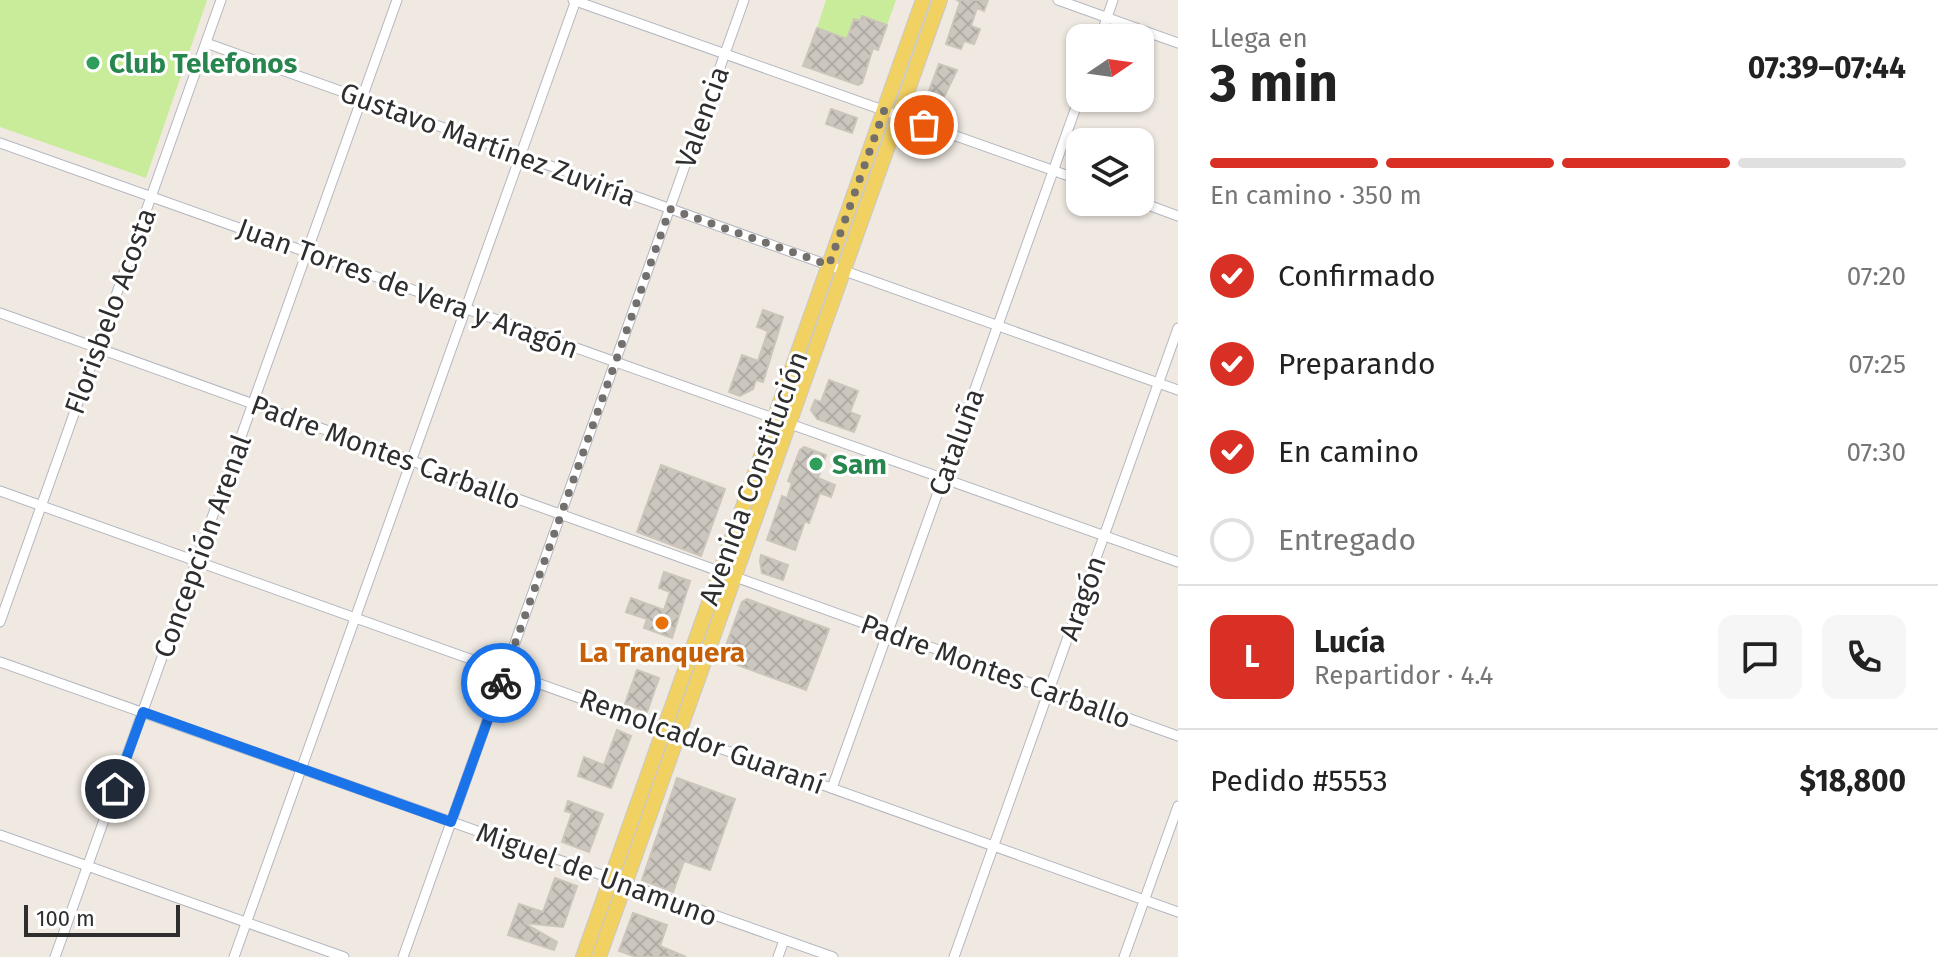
<!DOCTYPE html>
<html lang="es">
<head>
<meta charset="utf-8">
<style>
  :root { --surface:#fff; --page:#f6f6f6; --text:#222; --muted:#767676; --line:#e0e0e0; --accent:#d93025 }
  body { margin:0; font-family:"Fira Sans",sans-serif; background:var(--page); color:var(--text); height:100vh; display:flex; flex-direction:column; font-size:30px; white-space:nowrap }
  * { box-sizing:border-box; margin:0 }
  p { font-size:26px; color:var(--muted) }
  .icon { flex:none; width:44px; height:44px; fill:none; stroke:currentColor; stroke-width:2; stroke-linecap:round; stroke-linejoin:round }
  .map { position:relative; flex:1; overflow:hidden }
  .drawer { display:flex; flex-direction:column; background:var(--surface); width:760px }
  .drawer>* { flex:none }
  .needle { width:52px; rotate:77deg }
  .fabs { position:absolute; left:1066px; top:24px; display:grid; gap:16px }
  .fabs a { display:grid; place-items:center; width:88px; height:88px; border-radius:16px; background:var(--surface); box-shadow:0 2px 6px #0004; font-size:40px }
  .scale { position:absolute; left:24px; bottom:20px; width:156px; box-sizing:border-box; padding-left:8px; border:4px solid #2e2e2e; border-top:0; font-size:22px; line-height:28px; white-space:nowrap; color:#2e2e2e; -webkit-text-stroke:6px #fff; paint-order:stroke }
  .pin { position:absolute; display:grid; place-items:center; width:68px; height:68px; color:#fff; margin:-34px; border:4px solid #fff; border-radius:50%; box-shadow:0 2px 8px #0007 }
  .courier { position:absolute; display:grid; place-items:center; width:80px; height:80px; margin:-40px; border:6px solid #1a73e8; border-radius:50%; background:#fff; color:#222; box-shadow:0 2px 10px #0007 }
  .head em { font-style:normal; font-weight:700 }
  .head div { display:flex; flex-direction:column-reverse }
  .head { display:flex; align-items:center; justify-content:space-between; height:136px; padding:0 32px }
  h1 { font-size:52px; font-weight:700; line-height:60px }
  .bar { display:grid; grid-template-columns:repeat(4,1fr); gap:12px 8px; align-content:center; height:96px; padding:0 32px }
  .bar i { height:10px; border-radius:6px; background:var(--line) }
  .bar .active { background:var(--accent) }
  .bar p { grid-column:span 4 }
  .line { display:flex; align-items:center; gap:20px; padding:0 32px; border-top:2px solid var(--line) }
  .line div { flex:1 }
  .round { display:grid; place-items:center; flex:none; width:84px; height:84px; border-radius:16px; background:var(--page) }
  ol { padding:0 32px; list-style:none }
  li { display:flex; align-items:center; gap:24px; height:88px }
  li p { margin-inline-start:auto }
  li .icon { padding:8px; border-radius:50%; background:var(--accent); color:#fff; stroke-width:4 }
  li:last-child { color:var(--muted) }
  li i { width:44px; height:44px; border:4px solid var(--line); border-radius:50% }
  main { display:flex; flex:1; min-height:0 }
  .map>svg:first-child { display:block }
</style>
</head>
<body>
<main>
<div class="map">
<svg width="1178" height="957" viewBox="0 0 1178 957">
  <defs>
    <pattern id="building-cross-hatch" width="8" height="8" patternUnits="userSpaceOnUse" patternTransform="scale(2)"><rect width="8" height="8" fill="#cbc7bf"/><path d="M0 0l8 8M0 8l8-8" fill="none" stroke="#afaba4"/></pattern>
  </defs>
  <rect width="100%" height="100%" fill="#efe9e1"/>
  <!-- pitch -->
  <g fill="#c9ec9a">
    <polygon points="0,0 207,0 146,178 0,127"/>
    <polygon points="826,0 896,0 878,50 817,28"/>
  </g>
  <!-- building -->
  <g fill="url(#building-cross-hatch)" stroke="#cbc5ba" stroke-width="2">
    <polygon points="957,0 988,0 984,11 977,8 971,26 980,29 974,44 964,41 961,49 946,44 960,2"/>
    <polygon points="862,16 887,25 878,50 873,48 862,83 858,85 803,66 817,28 847,39 854,19 860,21"/>
    <polygon points="939,64 957,70 943,99 928,94"/>
    <polygon points="831,109 857,118 852,133 826,124"/>
    <polygon points="763,310 783,317 763,382 756,380 753,389 740,396 729,392 742,355 758,361 768,331 757,327"/>
    <polygon points="829,380 858,391 850,412 860,416 854,432 817,419 811,410 815,400 821,402"/>
    <polygon points="804,447 826,455 818,478 835,485 831,497 820,493 809,523 805,521 795,550 767,540 782,496 787,498 792,483 788,481 800,450"/>
    <polygon points="661,465 725,489 701,556 637,532"/>
    <polygon points="761,555 788,565 783,580 762,573 760,561"/>
    <polygon points="664,572 690,581 672,638 644,628 647,619 626,612 631,598 664,610 670,592 659,588"/>
    <polygon points="747,599 829,629 806,690 721,659 742,602"/>
    <polygon points="637,670 659,678 647,712 625,704"/>
    <polygon points="617,730 631,736 611,788 578,776 584,757 604,765"/>
    <polygon points="677,778 735,799 710,870 684,861 673,892 642,880"/>
    <polygon points="568,801 603,814 589,852 562,842 572,813 565,811"/>
    <polygon points="555,878 577,886 563,927 524,923 557,942 554,950 508,935 519,904 543,912"/>
    <polygon points="633,913 667,925 660,946 686,957 636,957 619,951"/>
  </g>
  <g fill="none" stroke-linecap="round" stroke-linejoin="round">
    <defs>
      <g id="minor">
        <polyline points="573,0 1080,180"/>
        <polyline points="1058,0 1178,43"/>
        <polyline points="1100,38 1113,0"/>
        <polyline points="206,43 1178,390"/>
        <polyline points="0,143 1178,562"/>
        <polyline points="1140,202 1178,216"/>
        <polyline points="0,313 1178,736"/>
        <polyline points="0,491 1178,912"/>
        <polyline points="0,622 221,0"/>
        <polyline points="0,662 833,957"/>
        <polyline points="832,788 1080,96"/>
        <polyline points="0,835 344,957"/>
        <polyline points="55,957 397,0"/>
        <polyline points="234,957 576,0"/>
        <polyline points="403,957 744,0"/>
        <polyline points="778,957 784,940"/>
        <polyline points="954,957 1178,328"/>
        <polyline points="1124,957 1178,806"/>
      </g>
      <g id="primary">
        <polyline points="583,957 923,0"/>
        <polyline points="599,957 940,0"/>
      </g>
    </defs>
    <!-- minor casing -->
    <use href="#minor" stroke="#b4b7c1" stroke-width="11"/>
    <!-- primary casing -->
    <use href="#primary" stroke="#c9c9c9" stroke-width="16"/>
    <!-- minor -->
    <use href="#minor" stroke="#fff" stroke-width="9"/>
    <!-- primary -->
    <use href="#primary" stroke="#f2d163" stroke-width="14"/>
  </g>
  <g fill="none" stroke-linecap="round" stroke-linejoin="round">
    <!-- done -->
    <polyline stroke="#726f6d" stroke-width="8" stroke-dasharray="0 14.4" points="501,683 670,209 829,265 884,111 924,125"/>
    <!-- route -->
    <polyline stroke="#1a73e8" stroke-width="10" points="115,789 143,712 451,822 501,683"/>
  </g>
  <!-- markers -->
  <g fill="#2e9e5b" stroke="#fff" stroke-width="3">
    <circle cx="93" cy="63" r="8"/>
    <circle cx="816" cy="464" r="8"/>
  </g>
  <circle fill="#e8710a" stroke="#fff" stroke-width="3" cx="662" cy="623" r="8"/>
  <g text-anchor="middle" stroke-width="6" stroke-linejoin="round" paint-order="stroke">
    <!-- leisure labels -->
    <g font-size="28" font-weight="bold" fill="#27864d" stroke="#fff" text-anchor="start">
      <text x="109" y="73">Club Telefonos</text>
      <text x="832" y="474">Sam</text>
    </g>
    <!-- street labels -->
    <g font-size="28" fill="#2e2e2e" stroke="#fff">
      <text transform="translate(702 117) rotate(-70)" y="10">Valencia</text>
      <text transform="translate(488 144) rotate(20)" y="10">Gustavo Martínez Zuviría</text>
      <text transform="translate(408 288) rotate(20)" y="10">Juan Torres de Vera y Aragón</text>
      <text transform="translate(110 311) rotate(-70)" y="10">Florisbelo Acosta</text>
      <text transform="translate(956 442) rotate(-70)" y="10">Cataluña</text>
      <text transform="translate(386 452) rotate(20)" y="10">Padre Montes Carballo</text>
      <text transform="translate(753 478) rotate(-70)" y="10">Avenida Constitución</text>
      <text transform="translate(202 546) rotate(-70)" y="10">Concepción Arenal</text>
      <text transform="translate(1082 598) rotate(-70)" y="10">Aragón</text>
      <text transform="translate(996 671) rotate(20)" y="10">Padre Montes Carballo</text>
      <text transform="translate(702 741) rotate(20)" y="10">Remolcador Guaraní</text>
      <text transform="translate(597 874) rotate(20)" y="10">Miguel de Unamuno</text>
    </g>
    <!-- food labels -->
    <g font-size="28" font-weight="bold" fill="#c56008" stroke="#fff">
      <text x="662" y="662">La Tranquera</text>
    </g>
  </g>
</svg>
<div class="fabs">
<a><svg class="needle" viewBox="-14 -14 28 28"><path d="M0-13l5 13h-10z" fill="#e53935"/><path d="M0 13l5-13h-10z" fill="#767676"/></svg></a>
<a><svg class="icon" aria-label="layers" viewBox="0 0 24 24"><path d="M12 4l9 5-9 5-9-5zM3 14l9 5 9-5"/></svg></a>
</div>
<div class="scale">100 m</div>
<div class="pin" style="left:924px;top:125px;background:#ea580c"><svg class="icon" aria-label="bag" viewBox="0 0 24 24"><path d="M5 8h14l-1 12H6zM9 8a3 3 0 0 1 6 0"/></svg></div>
<div class="pin" style="left:115px;top:789px;background:#1f2937"><svg class="icon" aria-label="home" viewBox="0 0 24 24"><path d="M3 11l9-7 9 7M6 9v11h12V9"/></svg></div>
<div class="courier" style="left:501px;top:683px"><svg class="icon" aria-label="bike" viewBox="0 0 24 24"><circle cx="6" cy="16" r="4"/><circle cx="18" cy="16" r="4"/><path d="M6 16l4-8h5l3 8M10 8l3 8H6M13 5h3"/></svg></div>
</div>
<section class="drawer">
<div class="head"><div><h1>3 min</h1><p>Llega en</p></div><em>07:39–07:44</em></div>
<div class="bar"><i class="active"></i><i class="active"></i><i class="active"></i><i></i><p>En camino · 350 m</p></div>
<ol>
<li><svg class="icon" aria-label="check" viewBox="0 0 24 24"><path d="M5 12l5 5 9-10"/></svg>Confirmado<p>07:20</p></li>
<li><svg class="icon" aria-label="check" viewBox="0 0 24 24"><path d="M5 12l5 5 9-10"/></svg>Preparando<p>07:25</p></li>
<li><svg class="icon" aria-label="check" viewBox="0 0 24 24"><path d="M5 12l5 5 9-10"/></svg>En camino<p>07:30</p></li>
<li><i></i>Entregado</li>
</ol>
<div class="line" style="height:144px"><b class="round" style="background:var(--accent);color:#fff">L</b><div><b>Lucía</b><p>Repartidor · 4.4</p></div><a class="round"><svg class="icon" aria-label="chat" viewBox="0 0 24 24"><path d="M4 5h16v11H9l-5 4z"/></svg></a><a class="round"><svg class="icon" aria-label="phone" viewBox="0 0 24 24"><path d="M5 4h4l2 5-3 2q2 4 5 5l2-3 5 2v4C11 20 4 13 5 4z"/></svg></a></div>
<div class="line" style="height:104px"><div>Pedido #5553</div><b>$18,800</b></div>
</section>
</main>
</body>
</html>
